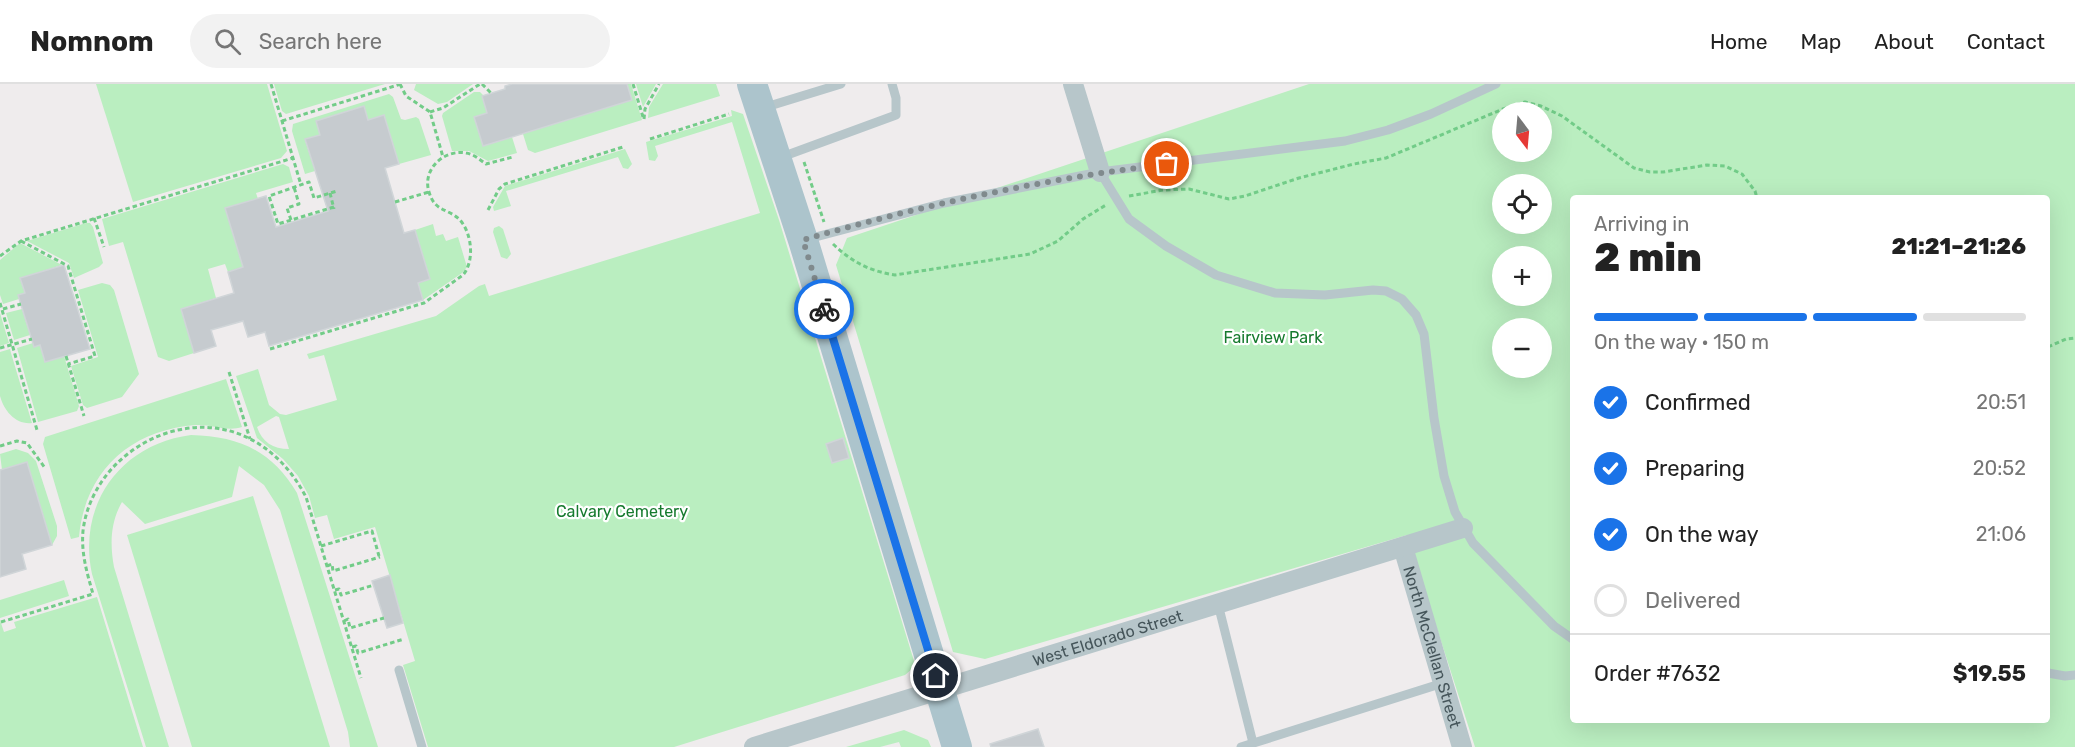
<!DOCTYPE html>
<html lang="en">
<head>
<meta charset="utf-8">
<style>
  :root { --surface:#fff; --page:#f2f2f2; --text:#222; --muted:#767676; --line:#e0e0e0; --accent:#1a73e8 }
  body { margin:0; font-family:Rubik,sans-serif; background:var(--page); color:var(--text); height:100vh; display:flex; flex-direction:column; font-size:22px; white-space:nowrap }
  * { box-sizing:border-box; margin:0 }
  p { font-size:20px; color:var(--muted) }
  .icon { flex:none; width:33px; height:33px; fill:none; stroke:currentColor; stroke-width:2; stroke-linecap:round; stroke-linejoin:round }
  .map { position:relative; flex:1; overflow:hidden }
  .sheet { position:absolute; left:1570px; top:111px; width:480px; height:528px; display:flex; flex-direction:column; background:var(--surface); border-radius:6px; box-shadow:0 6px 24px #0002 }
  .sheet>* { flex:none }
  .needle { width:39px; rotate:164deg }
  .buttons { position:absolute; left:1492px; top:18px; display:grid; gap:12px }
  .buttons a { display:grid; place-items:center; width:60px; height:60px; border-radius:50%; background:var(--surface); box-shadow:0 6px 24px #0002; font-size:30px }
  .pin { position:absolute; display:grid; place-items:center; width:51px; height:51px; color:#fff; margin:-26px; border:3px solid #fff; border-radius:50%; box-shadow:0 2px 6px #0007 }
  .courier { position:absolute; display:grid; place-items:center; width:60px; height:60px; margin:-30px; border:4px solid #1a73e8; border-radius:50%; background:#fff; color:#222; box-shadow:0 2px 8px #0007 }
  .summary em { font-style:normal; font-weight:800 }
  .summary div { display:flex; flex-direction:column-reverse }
  .summary { display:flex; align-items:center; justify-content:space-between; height:102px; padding:0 24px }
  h1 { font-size:39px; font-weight:800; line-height:45px }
  .bar { display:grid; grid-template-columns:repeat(4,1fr); gap:9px 6px; align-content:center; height:72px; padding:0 24px }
  .bar i { height:8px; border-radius:4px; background:var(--line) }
  .bar .active { background:var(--accent) }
  .bar p { grid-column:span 4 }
  .line { display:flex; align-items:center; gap:15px; padding:0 24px; border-top:2px solid var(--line) }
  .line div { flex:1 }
  ol { padding:0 24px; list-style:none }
  li { display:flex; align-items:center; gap:18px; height:66px }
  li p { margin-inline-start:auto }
  li .icon { padding:6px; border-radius:50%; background:var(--accent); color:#fff; stroke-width:4 }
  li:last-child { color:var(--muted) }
  li i { width:33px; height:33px; border:3px solid var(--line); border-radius:50% }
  header { display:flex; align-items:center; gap:36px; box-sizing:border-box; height:84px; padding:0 30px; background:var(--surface); border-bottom:2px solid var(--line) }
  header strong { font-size:28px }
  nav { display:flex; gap:33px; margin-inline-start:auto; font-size:21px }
  .search { width:420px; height:54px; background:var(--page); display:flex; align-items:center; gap:15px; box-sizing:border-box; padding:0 21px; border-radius:33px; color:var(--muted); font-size:22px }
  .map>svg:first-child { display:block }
</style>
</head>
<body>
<header>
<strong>Nomnom</strong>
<div class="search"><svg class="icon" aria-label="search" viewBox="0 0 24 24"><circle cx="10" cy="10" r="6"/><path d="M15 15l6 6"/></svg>Search here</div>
<nav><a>Home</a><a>Map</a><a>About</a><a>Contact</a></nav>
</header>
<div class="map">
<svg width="2075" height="663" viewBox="0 0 2075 663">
  <rect width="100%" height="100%" fill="#efeced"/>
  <!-- green -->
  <g fill="#baeec0" fill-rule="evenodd">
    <polygon points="96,0 267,0 287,67 281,74 133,118"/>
    <polygon points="274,0 385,0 286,30 282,27"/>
    <polygon points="416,0 473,0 447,18 438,20 414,6"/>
    <polygon points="627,0 631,0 642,36 535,69 528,66 523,50"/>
    <polygon points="636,0 656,0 643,23"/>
    <polygon points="663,0 716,0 720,12 648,34 649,23"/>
    <path d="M1309,0H2075V663H1475L1407,451L985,575L953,568L836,181L847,154ZM1503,28H1542V68H1503ZM1503,100H1542V140H1503ZM1574,114H2048V636H1574ZM1503,172H1542V212H1503ZM1503,244H1542V284H1503Z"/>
    <polygon points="474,8 480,8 484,12 482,13 487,29 474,33 483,62 512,53 517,69 488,77 469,67 452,67 442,32 443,29"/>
    <polygon points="389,10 393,13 401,35 405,36 416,33 419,35 431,71 399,80 384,31 368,36 363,22 316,37 320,51 305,56 315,87 305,90 292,47 293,40"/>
    <path d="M731,26L743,30L779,136L914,577L912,585L905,591L674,663H428L403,581L415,577L375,443L334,455L327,431L315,434L309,412L298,392L283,375L257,354L236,292L258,285L269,321L280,330L286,331L337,316L324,271L309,275L307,270L436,232L479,202L485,200L489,212L760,129L732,38L655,62L658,72L655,77L649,76L646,58L732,32ZM276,332L279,333L289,365C273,365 262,358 257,343Z"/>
    <polygon points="625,65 632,80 628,85 623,84 618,73 506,107 511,122 494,127 493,123 505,102"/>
    <polygon points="283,80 289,83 293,98 256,109 258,115 225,124 243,183 228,188 225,180 208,185 216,214 181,225 194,269 169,277 158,273 123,158 109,162 102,135"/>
    <polygon points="86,139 90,139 93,143 103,179 99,183 74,194 69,179 27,157"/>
    <polygon points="433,140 436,152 443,150 446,157 458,153 467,183 462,189 423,216 418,199 430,195 415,146"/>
    <polygon points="499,142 503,145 511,170 507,175 501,173 493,148 494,144"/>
    <polygon points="20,159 62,181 21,194 25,209 19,215 3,220 0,211 0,176"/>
    <polygon points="102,199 110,201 114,206 139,290 122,313 87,324 83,321 71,282 98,273 78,206"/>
    <polygon points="22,225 30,251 14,256 6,229"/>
    <polygon points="0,229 9,259 0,262"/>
    <polygon points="33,259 34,263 40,261 45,278 64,272 79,322 77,327 38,338 17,264"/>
    <path d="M10,265L11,269L32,339C16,341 4,327 0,312V268Z"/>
    <path d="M226,295L242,343C227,348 211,340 196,341C130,346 85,387 79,453L71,455L43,360L45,353Z"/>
    <path d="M191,351C239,352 272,367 297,409L378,663H350L348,648L280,426L264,401L239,382L232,413L145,440L122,418C110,439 110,461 114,483L169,663H146L92,490C77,420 121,360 191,351Z"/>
    <polygon points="16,365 28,369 36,377 57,442 57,452 52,461 27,379 2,386 0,370"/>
    <polygon points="253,412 330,663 192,663 127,451"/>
    <polygon points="64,496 69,512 0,534 0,516"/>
    <polygon points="97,513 143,663 0,663 0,536 4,548 16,544 14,538"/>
    <polygon points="904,646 928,656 931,663 901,663 899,658 880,663 846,663"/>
  </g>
  <!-- building -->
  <g fill="#c6cbcf" stroke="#d0d5d8" stroke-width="1.5">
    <polygon points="512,0 627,0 632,16 483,62 474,33 487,29 482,12 505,5 505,2"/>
    <polygon points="364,22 368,36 384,31 399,80 385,84 404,149 415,146 430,195 418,199 423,216 269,262 265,248 248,253 243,237 211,246 216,262 194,269 181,225 234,209 228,188 243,183 225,124 266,112 276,143 328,127 305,55 320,51 316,37"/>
    <polygon points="64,181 90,265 45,278 40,261 34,263 18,211 25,209 20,194"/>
    <polygon points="843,354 849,374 832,379 826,360"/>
    <polygon points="27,378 52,461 22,470 26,485 0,493 0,386"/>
    <polygon points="390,491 403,539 387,544 372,497"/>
    <polygon points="1038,645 1044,663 991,663 990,660"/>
  </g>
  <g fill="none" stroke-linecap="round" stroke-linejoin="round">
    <!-- path -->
    <g stroke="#72cc88" stroke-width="3" stroke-dasharray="4.5 3" stroke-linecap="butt">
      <polyline points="271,0 301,101"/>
      <polyline points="400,0 406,12 430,28 443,73"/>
      <polyline points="482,0 491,9"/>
      <polyline points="633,0 643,33"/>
      <polyline points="430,28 443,24 480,0"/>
      <polyline points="644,35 645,25 659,0"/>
      <polyline points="282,37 401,0"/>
      <polyline points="650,55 729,30"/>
      <polyline points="804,78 824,138"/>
      <polyline points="330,109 334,125"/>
      <polyline points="1129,112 1163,106 1189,105 1229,115 1245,112 1299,94 1354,80 1386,74 1503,25 1525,18 1541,22 1562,32 1634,84 1650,88 1663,88 1707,81 1725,82 1742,90 1755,107 1757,114"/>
      <polyline points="395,118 429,108"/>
      <polyline points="334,123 278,140 269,112 309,98 314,114 337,107"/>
      <polyline points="488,126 499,105 505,100 623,63"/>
      <polyline points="94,134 104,163"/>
      <polyline points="291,136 287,124 299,120 294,103"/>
      <polyline points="21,157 68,182 95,272 68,280"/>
      <path d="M833,160C852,178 869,187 895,191L1030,170L1058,157L1083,135L1106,121"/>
      <polyline points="0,172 21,157 293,74"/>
      <polyline points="0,219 37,346"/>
      <polyline points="3,225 21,220"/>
      <polyline points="2048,263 2066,255 2075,254"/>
      <polyline points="0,264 32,255"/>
      <path d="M270,265L424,219L463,191C475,177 472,148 459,135C447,124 435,128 429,108C422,86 443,65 466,69C474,70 480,76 486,80L513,73"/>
      <polyline points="66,272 84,332"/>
      <polyline points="229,288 250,355"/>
      <polyline points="0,362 17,357 27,359 45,384"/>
      <polyline points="321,462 372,447 379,472"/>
      <polyline points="327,482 332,480 333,487 380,473"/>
      <polyline points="335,506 339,505 341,511 374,501"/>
      <polyline points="344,537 348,535 350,544 384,534"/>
      <path d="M1,538L93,510C87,489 81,469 83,447C92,370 184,317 254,357C277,370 294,390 306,413L361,594"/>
      <polyline points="352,563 356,562 358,569 404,555"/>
    </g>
    <!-- service -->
    <g stroke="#b7c6ca" stroke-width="9">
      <polyline points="763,24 841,0"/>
      <polyline points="779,74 896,31 896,14 892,0"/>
      <polyline points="1100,88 1129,135 1166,162 1216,191 1275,209 1325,211 1373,206 1386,207 1402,215 1416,231 1424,250 1434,334 1444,392 1455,428 1473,459 1554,542 1574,556"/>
      <polyline points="808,155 944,119 1100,88 1345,57 1388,46 1431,30 1496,0"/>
      <polyline points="1218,520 1253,659"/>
      <polyline points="399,586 422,663"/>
      <polyline points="2048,589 2065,592 2075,591"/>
      <polyline points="1241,663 1443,599"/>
    </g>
    <!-- minor -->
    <g stroke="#b7c6ca" stroke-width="20">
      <polyline points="1073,0 1100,88"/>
      <path id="s1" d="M1403,463L1462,663"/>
      <path id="s2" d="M754,663L1463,444"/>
    </g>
    <!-- primary -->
    <polyline stroke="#acc4cc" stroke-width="30" points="752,0 803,156 957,663"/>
  </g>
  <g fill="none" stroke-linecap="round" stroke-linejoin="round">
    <!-- done -->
    <path stroke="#808a8d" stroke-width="6" stroke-dasharray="0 10.8" d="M824,225L803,156C922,121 1044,95 1167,80"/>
    <!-- route -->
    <polyline stroke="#1a73e8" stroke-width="8" points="824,225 936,592"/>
  </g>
  <g text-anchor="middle" stroke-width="4.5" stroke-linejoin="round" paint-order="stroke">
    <!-- park labels -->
    <g font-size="16" fill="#167a2e" stroke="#fff">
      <text x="1273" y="259">Fairview Park</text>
      <text x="622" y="433">Calvary Cemetery</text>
    </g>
    <!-- street labels -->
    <g font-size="16" fill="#45555a" stroke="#fff">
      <text dy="6" stroke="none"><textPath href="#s2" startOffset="370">West Eldorado Street</textPath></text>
      <text dy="6" stroke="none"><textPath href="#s1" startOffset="104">North McClellan Street</textPath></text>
    </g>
  </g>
</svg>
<div class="buttons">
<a><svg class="needle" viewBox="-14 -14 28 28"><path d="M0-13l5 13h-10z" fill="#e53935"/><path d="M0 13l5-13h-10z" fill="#767676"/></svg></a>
<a><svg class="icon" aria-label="locate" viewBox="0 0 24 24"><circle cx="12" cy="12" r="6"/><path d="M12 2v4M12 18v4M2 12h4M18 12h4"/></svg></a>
<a>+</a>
<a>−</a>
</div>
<div class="pin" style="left:1167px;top:80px;background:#ea580c"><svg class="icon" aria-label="bag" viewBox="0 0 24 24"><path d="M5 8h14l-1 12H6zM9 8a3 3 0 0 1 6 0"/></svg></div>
<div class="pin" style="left:936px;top:592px;background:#1f2937"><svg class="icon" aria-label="home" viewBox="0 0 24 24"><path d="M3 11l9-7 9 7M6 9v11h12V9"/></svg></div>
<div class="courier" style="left:824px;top:225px"><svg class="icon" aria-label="bike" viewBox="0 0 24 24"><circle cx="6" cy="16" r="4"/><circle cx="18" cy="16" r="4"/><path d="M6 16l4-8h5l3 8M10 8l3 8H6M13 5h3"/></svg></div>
<section class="sheet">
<div class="summary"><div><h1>2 min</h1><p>Arriving in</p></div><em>21:21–21:26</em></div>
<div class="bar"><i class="active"></i><i class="active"></i><i class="active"></i><i></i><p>On the way · 150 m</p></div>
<ol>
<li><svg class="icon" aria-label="check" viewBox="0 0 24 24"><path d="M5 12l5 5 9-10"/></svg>Confirmed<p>20:51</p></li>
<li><svg class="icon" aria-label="check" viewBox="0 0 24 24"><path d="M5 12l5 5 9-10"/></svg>Preparing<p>20:52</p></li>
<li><svg class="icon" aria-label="check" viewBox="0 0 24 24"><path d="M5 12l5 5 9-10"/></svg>On the way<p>21:06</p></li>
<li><i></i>Delivered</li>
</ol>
<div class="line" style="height:78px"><div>Order #7632</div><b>$19.55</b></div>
</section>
</div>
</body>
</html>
